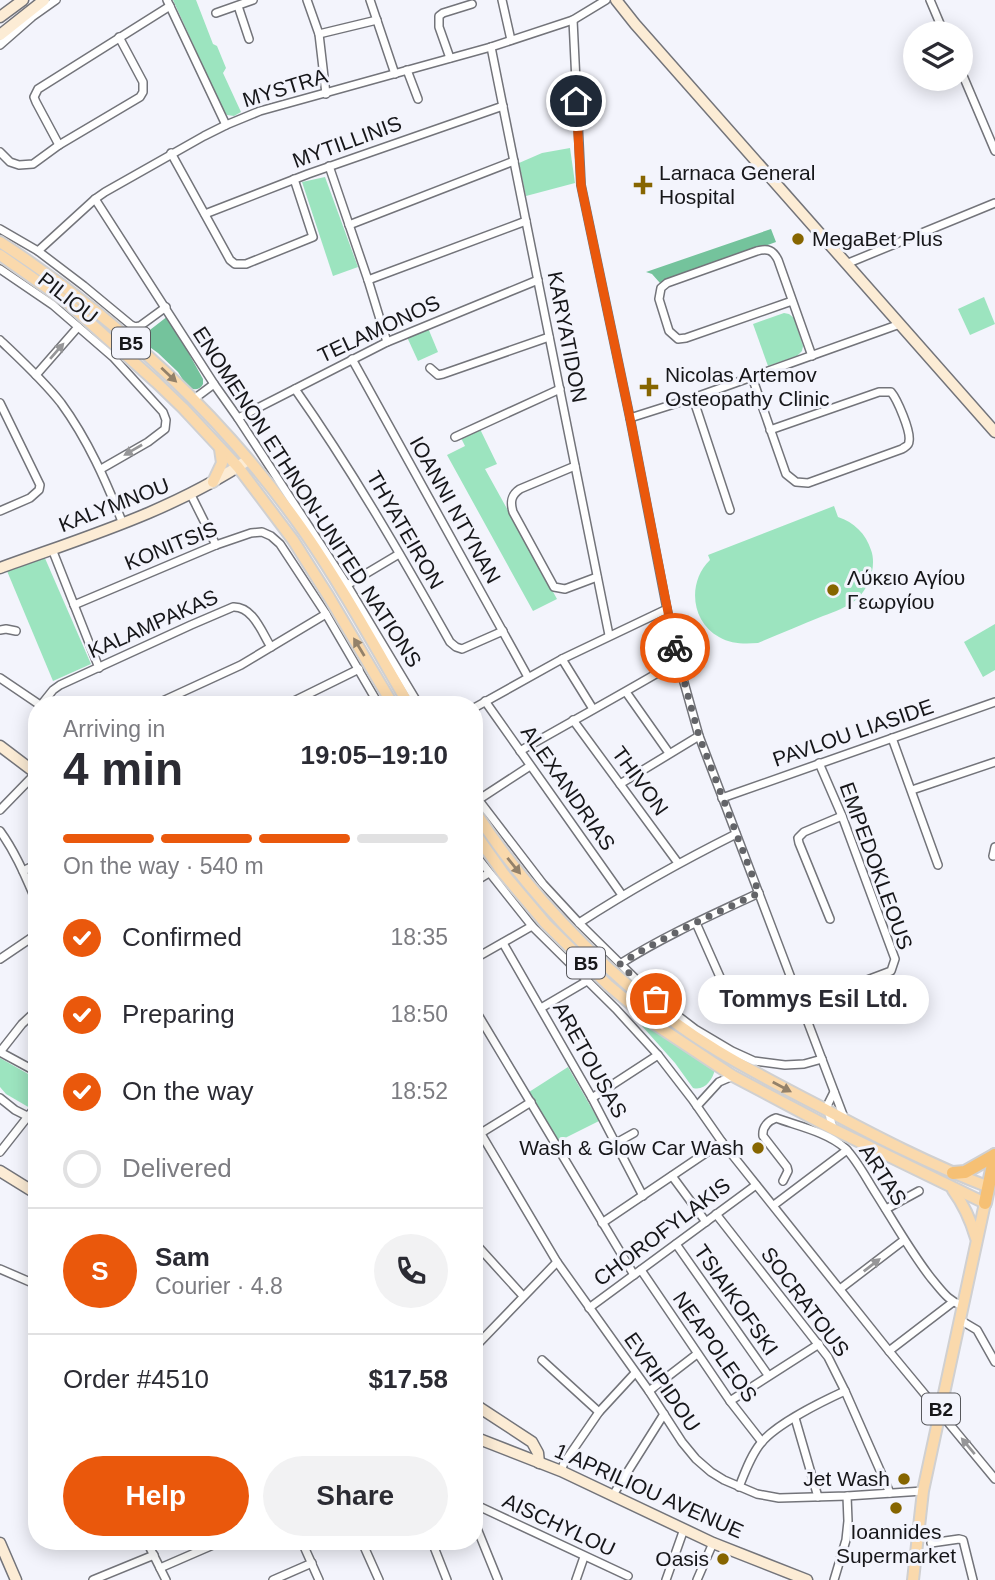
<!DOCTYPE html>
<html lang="en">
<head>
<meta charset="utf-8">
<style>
  :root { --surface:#fff; --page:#f2f2f3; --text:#2b2b33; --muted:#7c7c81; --line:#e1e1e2; --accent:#ea580c }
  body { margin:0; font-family:Helvetica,sans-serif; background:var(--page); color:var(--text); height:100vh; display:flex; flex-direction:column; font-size:26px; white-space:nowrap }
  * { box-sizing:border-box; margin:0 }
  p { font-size:23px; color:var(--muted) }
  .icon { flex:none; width:38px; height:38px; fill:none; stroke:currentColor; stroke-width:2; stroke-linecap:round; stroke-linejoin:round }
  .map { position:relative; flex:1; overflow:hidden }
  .sheet { position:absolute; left:28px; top:696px; width:455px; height:854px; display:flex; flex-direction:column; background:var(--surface); border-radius:28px; box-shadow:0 4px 18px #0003 }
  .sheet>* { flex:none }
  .controls { position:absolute; left:903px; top:21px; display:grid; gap:14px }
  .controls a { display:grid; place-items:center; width:70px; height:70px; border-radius:50%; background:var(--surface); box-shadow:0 4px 18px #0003; font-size:35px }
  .pin { position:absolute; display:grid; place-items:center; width:60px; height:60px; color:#fff; margin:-30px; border:4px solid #fff; border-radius:50%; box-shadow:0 2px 7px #0007 }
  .courier { position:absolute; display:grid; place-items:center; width:70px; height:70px; margin:-35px; border:5px solid #ea580c; border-radius:50%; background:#fff; color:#222; box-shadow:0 2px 9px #0007 }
  .bubble { position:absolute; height:49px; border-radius:24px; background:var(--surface); box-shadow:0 4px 18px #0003; font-size:23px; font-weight:700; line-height:49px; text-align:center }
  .headline em { font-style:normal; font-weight:700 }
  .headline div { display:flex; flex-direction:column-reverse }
  .headline { display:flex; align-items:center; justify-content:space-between; height:119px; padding:0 35px }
  h1 { font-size:46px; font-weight:700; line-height:52px }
  .bar { display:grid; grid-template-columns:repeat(4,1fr); gap:10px 7px; align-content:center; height:84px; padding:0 35px }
  .bar i { height:9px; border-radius:5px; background:var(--line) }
  .bar .on { background:var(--accent) }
  .bar p { grid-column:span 4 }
  .line { display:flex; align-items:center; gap:18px; padding:0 35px; border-top:2px solid var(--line) }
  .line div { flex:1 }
  .round { display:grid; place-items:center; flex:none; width:74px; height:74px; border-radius:37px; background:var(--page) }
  ol { padding:0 35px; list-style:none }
  li { display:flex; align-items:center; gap:21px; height:77px }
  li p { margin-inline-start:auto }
  li .icon { padding:7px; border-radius:50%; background:var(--accent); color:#fff; stroke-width:4 }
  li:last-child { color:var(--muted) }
  li i { width:38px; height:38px; border:4px solid var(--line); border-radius:50% }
  .button { display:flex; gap:14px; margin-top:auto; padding:14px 35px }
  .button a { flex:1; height:80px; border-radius:42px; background:var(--accent); color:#fff; font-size:28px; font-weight:700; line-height:80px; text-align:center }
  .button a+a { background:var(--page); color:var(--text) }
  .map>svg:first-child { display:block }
</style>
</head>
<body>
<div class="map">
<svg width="995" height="1580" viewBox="0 0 995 1580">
  <rect width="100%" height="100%" fill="#f3f4fc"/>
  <!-- green -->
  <g fill="#9ce4bf">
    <polygon points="173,0 196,0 213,44 217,46 226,68 223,73 241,112 234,116 227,115 223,110"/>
    <polygon points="570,148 575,183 526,196 519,163 542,153"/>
    <polygon points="325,177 358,267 333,276 302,182"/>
    <polygon points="984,297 995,324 970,335 958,309"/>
    <polygon points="784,313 789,314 794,318 803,346 802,351 797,356 768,366 753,324"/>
    <polygon points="428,328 438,352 418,361 407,337"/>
    <polygon points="480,429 497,464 485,469 557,599 533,611 447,455 465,446 461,438"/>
    <path d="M834,506L838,517C854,522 866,534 871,550C877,566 869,588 857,599C848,607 834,612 823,616C801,625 779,634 758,643C744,644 731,644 719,637C691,622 687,582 710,560L708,555Z"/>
    <polygon points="44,556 91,664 53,681 7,571"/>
    <polygon points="995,624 995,670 983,677 964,642"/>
    <path d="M648,1020L715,1070C712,1080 705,1091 693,1088L675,1063L642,1026Z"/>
    <polygon points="0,1058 37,1079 37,1100 30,1108 6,1094 0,1087"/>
    <polygon points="568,1067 599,1121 559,1141 529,1092"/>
  </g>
  <!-- forest -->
  <g fill="#74c39c">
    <polygon points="771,229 776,242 660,283 652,274 646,272"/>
    <path d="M168,316L203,379V384C200,390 195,390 188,388L178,372L158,353L133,335L146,333Z"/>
  </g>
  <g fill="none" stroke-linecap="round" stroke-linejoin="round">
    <defs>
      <g id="street">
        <polyline points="167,0 226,125"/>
        <polyline points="307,0 319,34 326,94"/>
        <polyline points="370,0 395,74"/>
        <polyline points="502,0 511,40"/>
        <polyline points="930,0 944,33"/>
        <polyline points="238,6 249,39"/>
        <polyline points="216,13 253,0"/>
        <polyline points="573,20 581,185 630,418 667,609 678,661 699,736 845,1120"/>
        <polyline points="319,34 377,20"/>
        <polyline points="0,45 32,17 56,0"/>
        <polyline points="491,47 609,635"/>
        <polyline points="450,58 439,27 439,16 443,13 472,4"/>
        <polyline points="407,70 418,99"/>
        <polyline points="961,71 995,151"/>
        <polyline points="59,145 36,102 34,97 38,89 170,6"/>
        <polyline points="0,152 10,162 19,165 33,164 59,145 140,97 143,92 143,82 119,37"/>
        <polyline points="171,153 230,260 235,264 246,264 313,237 294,179"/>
        <polyline points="329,166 368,280 387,342"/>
        <polyline points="95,199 214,384 238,418 347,585 419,705"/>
        <polyline points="205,214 308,174 503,106"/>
        <polyline points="349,225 514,161"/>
        <polyline points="0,229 38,251 84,286 131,325 135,327 140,326 166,307"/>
        <polyline points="38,251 95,199 105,192 204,136 226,125 260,111 491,47 573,20 606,0"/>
        <polyline points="846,264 995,203"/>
        <polyline points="0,269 53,305 113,357 163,412 166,420 165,429 148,442 101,469"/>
        <polyline points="368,280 526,221"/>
        <path d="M792,301L686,338L678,339L669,331L659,299L661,288L667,283L757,251C768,248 773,250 778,260L812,356"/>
        <path d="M0,340C21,360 43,380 61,403C88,440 106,481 123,524"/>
        <polyline points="352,359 528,677"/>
        <polyline points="430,368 438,375 443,374 549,337"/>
        <polyline points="36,375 78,327"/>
        <path d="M752,377L786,474L796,482L808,483L902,449C906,446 909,446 909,441C911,431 897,399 891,392H879L770,430"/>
        <path d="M295,389C352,470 401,555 450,642L456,647L462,649L503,631"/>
        <polyline points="693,398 730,510"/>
        <polyline points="194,399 214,384"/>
        <polyline points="0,403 40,485 39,490 30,498 0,511"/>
        <polyline points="238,418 387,342 538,280"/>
        <polyline points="630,418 693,398 900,324"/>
        <polyline points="455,437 560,389"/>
        <path d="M575,466L520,489C511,495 510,502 513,512L554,587L565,589L597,577"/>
        <polyline points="191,495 216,545"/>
        <polyline points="52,549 99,668"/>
        <polyline points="347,585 399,554"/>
        <polyline points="74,605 216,545 251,533 262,532 271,536 280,544 326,614 379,705"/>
        <polyline points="0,630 6,629 16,631"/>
        <polyline points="562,659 593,709"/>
        <polyline points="0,678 40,705"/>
        <polyline points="626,692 669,753"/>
        <polyline points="485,701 622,895"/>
        <path d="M41,705L53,690L60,685L191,625L233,607C253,606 262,633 271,647"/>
        <polyline points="154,705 241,665 326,614"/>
        <polyline points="286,705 359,669"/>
        <polyline points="474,708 562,659 667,609"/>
        <polyline points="573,720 678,863"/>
        <polyline points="892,738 938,865"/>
        <path d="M520,751C572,721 626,692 678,661"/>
        <polyline points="620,784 699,736"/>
        <polyline points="912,790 995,762"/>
        <polyline points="474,794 543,884 579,923 656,999 695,1029 732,1051 754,1061 785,1065 804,1064 822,1059"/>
        <polyline points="722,798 995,702"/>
        <polyline points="478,800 530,766"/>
        <polyline points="0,810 36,773"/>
        <path d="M0,831C16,853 26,878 37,903"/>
        <polyline points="474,853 532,926 616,1009 658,1055 692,1099 722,1142 889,1351 995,1479"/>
        <polyline points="993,856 995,847"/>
        <polyline points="23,871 37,864"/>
        <polyline points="474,882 489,873"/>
        <polyline points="830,919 799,843 798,838 804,832 842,816"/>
        <path d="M579,923C630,890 682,861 736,834"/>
        <polyline points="696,923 732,1004"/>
        <polyline points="503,943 592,1098 643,1196"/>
        <polyline points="0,959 37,934"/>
        <polyline points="474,959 532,926"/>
        <path d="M620,964C664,936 712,915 759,893"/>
        <polyline points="801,1005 891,971 895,959 842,816 819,763"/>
        <polyline points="474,1008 634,1275"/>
        <polyline points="541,1008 587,981"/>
        <polyline points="0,1052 22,1024 37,1010"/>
        <polyline points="0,1052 37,1072"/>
        <polyline points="0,1098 15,1110 37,1121"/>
        <polyline points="592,1098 658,1055"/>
        <polyline points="697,1106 719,1082 733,1076"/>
        <polyline points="474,1122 557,1262 649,1391 682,1442 696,1459 711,1472 724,1480 757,1494 779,1498 847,1496 923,1491"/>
        <polyline points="833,1129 827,1106 834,1092"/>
        <polyline points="481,1133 531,1102"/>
        <polyline points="616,1143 634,1133"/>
        <polyline points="0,1152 37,1105"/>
        <polyline points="672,1176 706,1222"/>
        <path d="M783,1181L788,1171L787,1167L763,1136C762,1127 768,1121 776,1118C798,1126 827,1132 845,1148C857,1160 866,1178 875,1192C894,1222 910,1251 931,1278C942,1291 948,1301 963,1306"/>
        <polyline points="774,1205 847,1150"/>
        <polyline points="886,1209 919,1191"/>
        <polyline points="716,1214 828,1357 845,1391 890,1493"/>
        <polyline points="602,1223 722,1142"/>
        <polyline points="474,1242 523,1296"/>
        <polyline points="676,1244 768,1375"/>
        <polyline points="0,1269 37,1285"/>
        <polyline points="641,1270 730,1401 762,1442"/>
        <polyline points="840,1289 904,1240"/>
        <polyline points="589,1308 756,1185"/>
        <polyline points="960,1320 977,1330 995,1362"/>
        <polyline points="474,1348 557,1262"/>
        <polyline points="889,1351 953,1302"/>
        <polyline points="542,1360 599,1412"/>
        <polyline points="649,1391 697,1354"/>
        <polyline points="730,1401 819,1344"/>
        <polyline points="795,1418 818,1497"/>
        <polyline points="561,1471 564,1463 599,1412 635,1373"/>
        <path d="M739,1487C745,1472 751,1455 761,1443C776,1424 823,1401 845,1391"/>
        <polyline points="613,1495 664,1414"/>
        <polyline points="474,1504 628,1576"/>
        <polyline points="474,1521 498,1580"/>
        <polyline points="147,1542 166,1580"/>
        <polyline points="302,1542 319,1580"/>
        <polyline points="362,1542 379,1580"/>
        <polyline points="432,1542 447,1580"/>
        <polyline points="931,1543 959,1539 963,1540 973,1580"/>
        <polyline points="160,1568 220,1542"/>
        <polyline points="93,1580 154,1555"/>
        <polyline points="273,1580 312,1563"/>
        <polyline points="576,1580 584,1557"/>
        <polyline points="666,1580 684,1529"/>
        <polyline points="697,1580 713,1543"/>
        <polyline points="834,1580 846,1540 848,1521 847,1496"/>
      </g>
      <g id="secondary">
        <polyline points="616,0 635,24 995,432"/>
        <polyline points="0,17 23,0"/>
        <polyline points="0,35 44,0"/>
        <path d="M0,568C85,537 173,511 248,460"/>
        <polyline points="0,746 37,774"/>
        <polyline points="0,1171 37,1194"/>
        <polyline points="474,1404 532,1442 538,1453 539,1463"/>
        <polyline points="474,1437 561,1471 713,1543 807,1580"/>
        <polyline points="0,1543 16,1580"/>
      </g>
      <g id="primary">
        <path d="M0,242C117,318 225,418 305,533C343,588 375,647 409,705"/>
        <polyline points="0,255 67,302 156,382 183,408 238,467 293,540 329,597 393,705"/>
        <polyline points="213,482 222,463 220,449"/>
        <path d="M474,810C533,902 625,995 718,1051C751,1071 786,1089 821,1107C875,1136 931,1165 989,1187"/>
        <polyline points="474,832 503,873 546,924 608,985 656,1025 733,1076 833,1129 985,1203 923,1491 913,1580"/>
        <path d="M953,1190C964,1205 971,1221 976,1238"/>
      </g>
      <g id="highway">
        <polyline points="953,1173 965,1172 995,1155"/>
        <polyline points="985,1203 995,1155"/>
      </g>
    </defs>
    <!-- street casing -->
    <use href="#street" stroke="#73747a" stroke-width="10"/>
    <!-- secondary casing -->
    <use href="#secondary" stroke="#73747a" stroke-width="13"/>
    <!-- primary casing -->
    <use href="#primary" stroke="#d0d0d1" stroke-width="14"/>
    <!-- highway casing -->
    <use href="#highway" stroke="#d0d0d1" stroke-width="16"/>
    <!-- street -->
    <use href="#street" stroke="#fff" stroke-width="7"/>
    <!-- secondary -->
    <use href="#secondary" stroke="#fcecd5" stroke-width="10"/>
    <!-- primary -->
    <use href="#primary" stroke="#fad9ac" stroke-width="10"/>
    <!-- highway -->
    <use href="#highway" stroke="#f6c074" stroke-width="12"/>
  </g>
  <!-- one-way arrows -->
  <defs><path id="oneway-solid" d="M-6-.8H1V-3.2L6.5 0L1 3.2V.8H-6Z" transform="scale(1.75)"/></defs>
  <g fill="#969698">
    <use href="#oneway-solid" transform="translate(57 351) rotate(-49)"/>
    <use href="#oneway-solid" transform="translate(133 450) rotate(150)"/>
    <use href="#oneway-solid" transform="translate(872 1265) rotate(-38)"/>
    <use href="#oneway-solid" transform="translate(968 1446) rotate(-130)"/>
  </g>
  <g fill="#93816a">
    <use href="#oneway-solid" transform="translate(169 375) rotate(43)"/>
    <use href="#oneway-solid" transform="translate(359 647) rotate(-121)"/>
    <use href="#oneway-solid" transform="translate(514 866) rotate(51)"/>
    <use href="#oneway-solid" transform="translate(782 1087) rotate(28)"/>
  </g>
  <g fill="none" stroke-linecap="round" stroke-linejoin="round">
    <!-- done -->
    <path stroke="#636468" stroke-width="7" stroke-dasharray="0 12.6" d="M656,999L620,964C664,936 712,915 759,893L699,736L675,648"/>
    <!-- route -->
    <polyline stroke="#ea580c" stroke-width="9" points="576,101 581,185 630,418 675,648"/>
  </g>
  <!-- markers -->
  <g fill="#866500" stroke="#f3f4fc" stroke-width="2.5">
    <path d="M639.5 174.5h7v7h7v7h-7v7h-7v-7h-7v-7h7z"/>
    <circle cx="798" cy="239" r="7"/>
    <path d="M645.5 376.5h7v7h7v7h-7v7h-7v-7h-7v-7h7z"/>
    <circle cx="833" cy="590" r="7"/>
    <circle cx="758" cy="1148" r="7"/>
    <circle cx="904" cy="1479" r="7"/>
    <circle cx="896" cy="1508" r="7"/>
    <circle cx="723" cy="1559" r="7"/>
  </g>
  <g text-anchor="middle" stroke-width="6" stroke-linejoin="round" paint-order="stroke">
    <!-- shield labels -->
    <g fill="#f3f4fc" stroke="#58595d" stroke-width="2">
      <rect x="112" y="327.5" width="38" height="31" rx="5"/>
      <rect x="567" y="947.5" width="38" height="31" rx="5"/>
      <rect x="922" y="1393.5" width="38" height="31" rx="5"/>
    </g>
    <g font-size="19" font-weight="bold" fill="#161619">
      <text x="131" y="350">B5</text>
      <text x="586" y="970">B5</text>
      <text x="941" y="1416">B2</text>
    </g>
    <!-- street labels -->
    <g font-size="21" fill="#161619" stroke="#f3f4fc">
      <text transform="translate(285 88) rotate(-17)" y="7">MYSTRA</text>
      <text transform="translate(347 142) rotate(-20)" y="7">MYTILLINIS</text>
      <text transform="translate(68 298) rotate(38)" y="7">PILIOU</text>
      <text transform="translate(379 329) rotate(-25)" y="7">TELAMONOS</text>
      <text transform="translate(567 337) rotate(79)" y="7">KARYATIDON</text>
      <text transform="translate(307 497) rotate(57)" y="7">ENOMENON ETHNON-UNITED NATIONS</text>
      <text transform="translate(114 505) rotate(-21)" y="7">KALYMNOU</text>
      <text transform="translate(455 510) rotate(61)" y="7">IOANNI NTYNAN</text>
      <text transform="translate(405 530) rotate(60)" y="7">THYATEIRON</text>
      <text transform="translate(171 546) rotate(-22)" y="7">KONITSIS</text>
      <text transform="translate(153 624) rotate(-24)" y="7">KALAMPAKAS</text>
      <text transform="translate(853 733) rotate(-19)" y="7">PAVLOU LIASIDE</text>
      <text transform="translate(640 781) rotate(54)" y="7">THIVON</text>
      <text transform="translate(568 788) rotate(55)" y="7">ALEXANDRIAS</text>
      <text transform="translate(876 866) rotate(70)" y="7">EMPEDOKLEOUS</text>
      <text transform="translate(590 1060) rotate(61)" y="7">ARETOUSAS</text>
      <text transform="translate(883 1175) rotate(57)" y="7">ARTAS</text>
      <text transform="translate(662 1232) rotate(-37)" y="7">CHOROFYLAKIS</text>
      <text transform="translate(736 1300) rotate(55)" y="7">TSIAIKOFSKI</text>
      <text transform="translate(805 1302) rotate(53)" y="7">SOCRATOUS</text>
      <text transform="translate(715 1347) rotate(55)" y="7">NEAPOLEOS</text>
      <text transform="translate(662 1382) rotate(55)" y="7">EVRIPIDOU</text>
      <text transform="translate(649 1491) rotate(24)" y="7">1 APRILIOU AVENUE</text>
      <text transform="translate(559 1525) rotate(25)" y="7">AISCHYLOU</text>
    </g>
    <!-- poi labels -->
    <g font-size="21" fill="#161619" stroke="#f3f4fc" text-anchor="start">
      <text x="659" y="180">Larnaca General<tspan x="659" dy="24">Hospital</tspan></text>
      <text x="812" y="246">MegaBet Plus</text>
      <text x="665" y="382">Nicolas Artemov<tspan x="665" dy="24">Osteopathy Clinic</tspan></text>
      <text x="847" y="585">Λύκειο Αγίου<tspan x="847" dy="24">Γεωργίου</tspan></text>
      <text x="744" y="1155" text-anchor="end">Wash &amp; Glow Car Wash</text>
      <text x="890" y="1486" text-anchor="end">Jet Wash</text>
      <text x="896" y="1539" text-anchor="middle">Ioannides<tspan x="896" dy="24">Supermarket</tspan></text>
      <text x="709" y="1566" text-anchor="end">Oasis</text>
    </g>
  </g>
</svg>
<div class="controls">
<a><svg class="icon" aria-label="layers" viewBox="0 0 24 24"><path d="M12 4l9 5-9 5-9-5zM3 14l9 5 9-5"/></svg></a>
</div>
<div class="pin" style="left:656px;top:999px;background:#ea580c"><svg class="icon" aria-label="bag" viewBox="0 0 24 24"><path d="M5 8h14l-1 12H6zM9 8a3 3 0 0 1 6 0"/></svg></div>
<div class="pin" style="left:576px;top:101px;background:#1f2937"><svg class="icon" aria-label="home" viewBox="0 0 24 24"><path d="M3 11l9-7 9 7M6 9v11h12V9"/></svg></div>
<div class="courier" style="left:675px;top:648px"><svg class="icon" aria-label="bike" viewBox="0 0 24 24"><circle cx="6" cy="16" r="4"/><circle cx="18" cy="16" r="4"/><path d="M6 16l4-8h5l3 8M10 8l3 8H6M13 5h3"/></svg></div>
<div class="bubble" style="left:698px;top:975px;width:231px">Tommys Esil Ltd.</div>
<section class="sheet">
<div class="headline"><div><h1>4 min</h1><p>Arriving in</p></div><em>19:05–19:10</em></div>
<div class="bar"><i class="on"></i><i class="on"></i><i class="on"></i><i></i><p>On the way · 540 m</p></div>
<ol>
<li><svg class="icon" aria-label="check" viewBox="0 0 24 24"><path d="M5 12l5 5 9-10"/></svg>Confirmed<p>18:35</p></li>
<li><svg class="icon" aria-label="check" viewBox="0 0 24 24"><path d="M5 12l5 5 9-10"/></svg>Preparing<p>18:50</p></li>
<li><svg class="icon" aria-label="check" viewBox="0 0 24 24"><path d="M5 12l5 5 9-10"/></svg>On the way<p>18:52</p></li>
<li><i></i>Delivered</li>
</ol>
<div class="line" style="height:126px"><b class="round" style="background:var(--accent);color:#fff">S</b><div><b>Sam</b><p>Courier · 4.8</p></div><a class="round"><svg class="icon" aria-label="phone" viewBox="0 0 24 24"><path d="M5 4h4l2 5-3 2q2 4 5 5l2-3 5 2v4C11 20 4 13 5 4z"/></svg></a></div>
<div class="line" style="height:91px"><div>Order #4510</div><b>$17.58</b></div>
<div class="button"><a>Help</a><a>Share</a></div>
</section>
</div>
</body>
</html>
